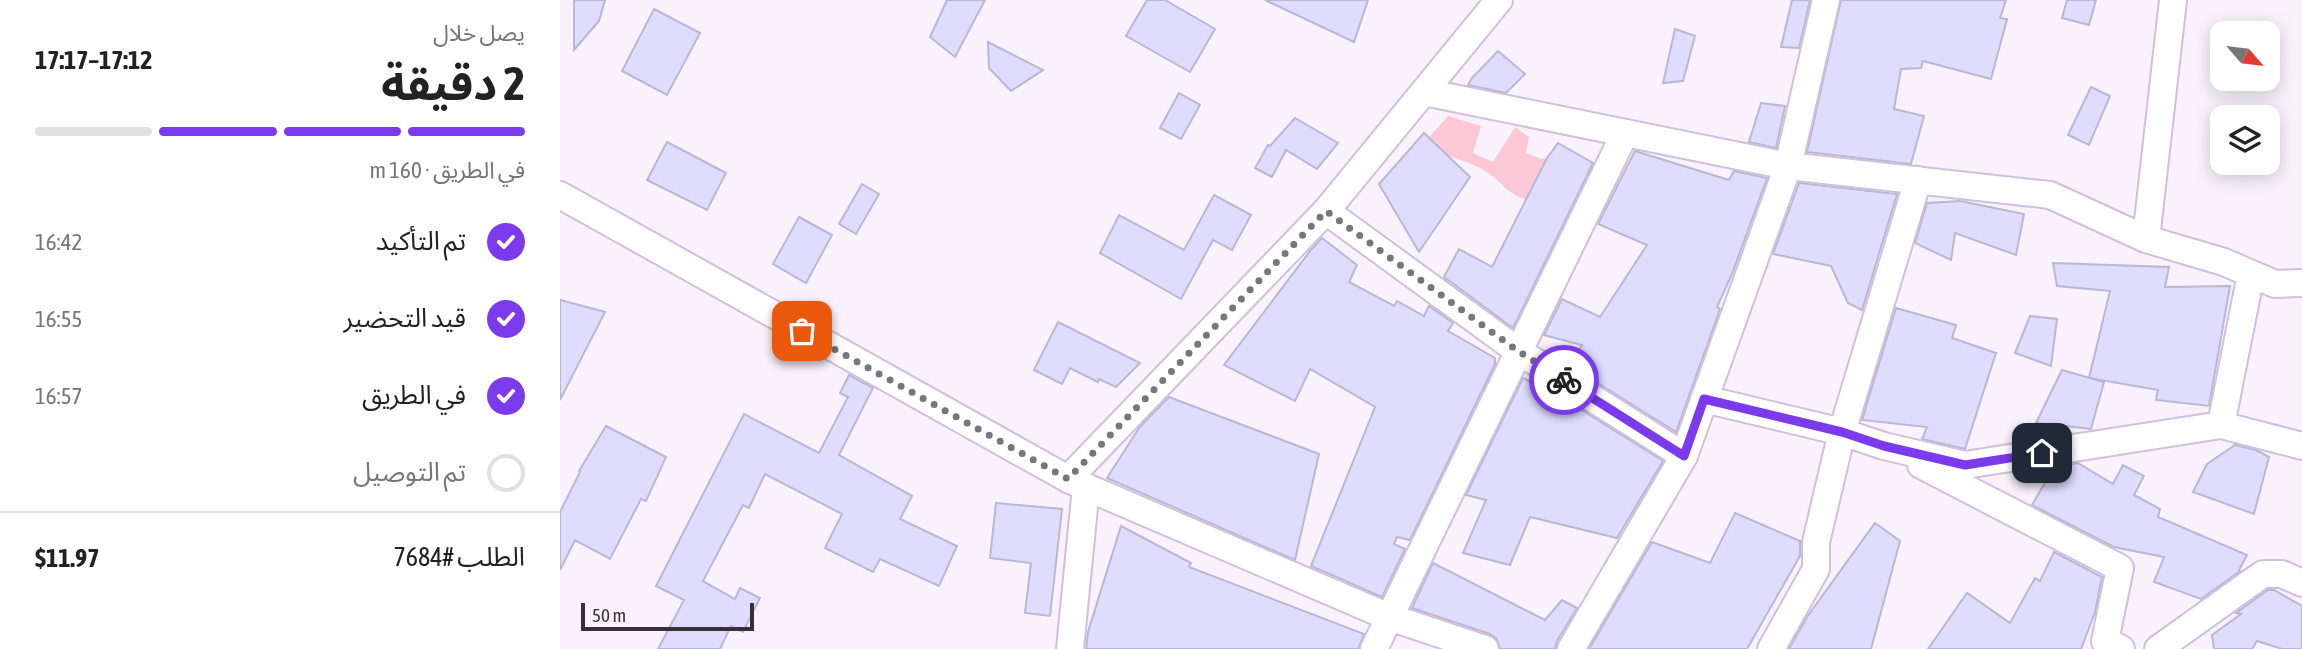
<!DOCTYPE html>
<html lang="ar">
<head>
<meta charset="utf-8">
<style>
  :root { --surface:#fff; --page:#f6f6f6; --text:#222; --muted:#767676; --line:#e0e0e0; --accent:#7c3aed }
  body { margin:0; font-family:"Asap Condensed","Noto Sans Arabic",sans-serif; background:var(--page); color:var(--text); direction:rtl; height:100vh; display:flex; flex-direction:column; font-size:26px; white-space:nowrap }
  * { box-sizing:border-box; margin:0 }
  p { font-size:23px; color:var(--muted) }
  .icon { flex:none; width:38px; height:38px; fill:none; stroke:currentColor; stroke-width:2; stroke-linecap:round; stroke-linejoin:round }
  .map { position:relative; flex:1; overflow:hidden; direction:ltr }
  .panel { display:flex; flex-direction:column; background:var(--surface); width:560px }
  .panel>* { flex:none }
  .needle { width:46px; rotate:118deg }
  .buttons { position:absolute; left:1650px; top:21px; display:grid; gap:14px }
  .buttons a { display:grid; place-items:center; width:70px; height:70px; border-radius:14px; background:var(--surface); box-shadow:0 4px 18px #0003; font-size:35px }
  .scale { position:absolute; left:21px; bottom:18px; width:173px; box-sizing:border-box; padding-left:7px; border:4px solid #37303b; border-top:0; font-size:19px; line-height:24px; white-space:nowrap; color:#37303b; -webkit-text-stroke:5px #f9f2fd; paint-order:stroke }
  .pin { position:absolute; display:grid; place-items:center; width:60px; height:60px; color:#fff; margin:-30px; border-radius:14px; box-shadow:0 4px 10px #0006 }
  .courier { position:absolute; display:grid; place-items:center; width:70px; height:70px; margin:-35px; border:5px solid #7c3aed; border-radius:50%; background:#fff; color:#222; box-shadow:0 2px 9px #0007 }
  .overview em { font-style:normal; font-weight:700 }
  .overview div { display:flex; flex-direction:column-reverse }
  .overview { display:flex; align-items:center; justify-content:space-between; height:119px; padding:0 35px }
  h1 { font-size:46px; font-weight:700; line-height:52px }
  .bar { display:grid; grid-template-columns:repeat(4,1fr); gap:10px 7px; align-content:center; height:84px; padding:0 35px }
  .bar i { height:9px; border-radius:5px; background:var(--line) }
  .bar .on { background:var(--accent) }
  .bar p { grid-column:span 4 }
  .line { display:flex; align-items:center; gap:18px; padding:0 35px; border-top:2px solid var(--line) }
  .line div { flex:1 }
  ol { padding:0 35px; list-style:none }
  li { display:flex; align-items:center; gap:21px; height:77px }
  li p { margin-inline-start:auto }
  li .icon { padding:7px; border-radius:50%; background:var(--accent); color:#fff; stroke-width:4 }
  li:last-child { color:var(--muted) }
  li i { width:38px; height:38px; border:4px solid var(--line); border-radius:50% }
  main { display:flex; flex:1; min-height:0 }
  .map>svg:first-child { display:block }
</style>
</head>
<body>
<main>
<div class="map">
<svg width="1742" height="649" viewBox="0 0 1742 649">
  <rect width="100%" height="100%" fill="#f9f2fd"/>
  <!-- green -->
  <path fill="#fdc8d5" d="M888,116L921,126L913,153L933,162L955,127L969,137L966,153L981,159L987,158L968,200C943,193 941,178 918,167C901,159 880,154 861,146Z"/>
  <!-- building -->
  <g fill="#dfdcfd" stroke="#bab7d5" stroke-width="2">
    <polygon points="14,0 45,0 39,21 14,50"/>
    <polygon points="387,0 425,0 395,57 370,37"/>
    <polygon points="587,0 605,0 655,29 630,72 566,36"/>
    <polygon points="705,0 808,0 794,42"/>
    <polygon points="1232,0 1250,0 1239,48 1221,47"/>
    <polygon points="1281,0 1446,0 1440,18 1447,19 1431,79 1363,61 1361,68 1341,69 1334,109 1364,116 1351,164 1247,152"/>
    <polygon points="1507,0 1536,0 1529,25 1502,18"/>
    <polygon points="94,9 140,33 107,95 62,71"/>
    <polygon points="1115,29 1135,36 1123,81 1103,83"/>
    <polygon points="428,42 483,70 451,91 429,68"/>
    <polygon points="938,51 965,74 946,93 908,85 912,78"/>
    <polygon points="1531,87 1550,96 1529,145 1508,135"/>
    <polygon points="619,93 640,105 621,139 600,128"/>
    <polygon points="1201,103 1225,106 1216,148 1189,142"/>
    <polygon points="735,118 778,143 757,169 726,150 712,177 695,168 708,145 710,146"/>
    <polygon points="864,133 910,177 859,252 819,184"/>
    <polygon points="107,142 166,173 147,210 87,180"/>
    <polygon points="998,143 1033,163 953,328 884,277 899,249 932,267 987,158"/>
    <polygon points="1075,151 1169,180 1174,171 1207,178 1172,274 1157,307 1160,309 1116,432 1009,365 1022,345 984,335 1002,299 1040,317 1087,245 1038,224"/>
    <polygon points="1239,183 1337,194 1302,310 1288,303 1271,266 1213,254"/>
    <polygon points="302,184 319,194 296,234 279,224"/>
    <polygon points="654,195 691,215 672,250 653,240 621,299 540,253 559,215 624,250"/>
    <polygon points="1400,201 1464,214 1456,255 1395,233 1391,260 1355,243 1367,203"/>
    <polygon points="239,217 272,235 246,283 213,264"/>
    <polygon points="762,238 797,265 789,282 834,306 837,301 864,316 869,306 893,323 888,331 935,358 935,364 850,540 837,537 834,544 845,549 822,597 751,566 815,407 750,369 735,401 664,365 750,251"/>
    <polygon points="1493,263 1609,267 1605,287 1670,286 1649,406 1596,400 1598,390 1529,378 1550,291 1497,286"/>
    <polygon points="0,300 45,312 0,400"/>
    <polygon points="1336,308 1396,325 1392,338 1436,353 1405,449 1362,439 1367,427 1302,420"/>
    <polygon points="1470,316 1497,319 1491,366 1455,353"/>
    <polygon points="498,322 580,363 556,387 539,379 538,382 510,368 502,384 474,370"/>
    <polygon points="1502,370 1544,382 1531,429 1476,423"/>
    <polygon points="289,375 313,388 279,455 352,496 340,519 397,546 379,586 320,559 313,572 265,548 282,514 205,474 189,508 183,505 143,581 175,599 180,588 200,598 183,632 171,626 160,649 98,649 124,600 96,586 184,414 259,453 288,397 280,393"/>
    <polygon points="963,378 996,394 1103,461 1057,538 970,517 950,565 903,553 926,500 906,495"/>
    <polygon points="609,397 759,454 735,560 547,478 579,428"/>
    <polygon points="46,426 106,457 86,501 81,499 50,559 15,540 0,570 0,512 20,472 19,471"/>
    <polygon points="1675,445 1696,450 1709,457 1694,514 1633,492 1647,464"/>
    <polygon points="1518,463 1553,484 1563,465 1584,476 1574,495 1600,509 1598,517 1687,555 1679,570 1680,571 1641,599 1594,582 1604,557 1554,547 1472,505 1494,467"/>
    <polygon points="436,503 502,509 490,616 465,613 471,563 430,558"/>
    <polygon points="1175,513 1240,541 1240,556 1187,649 1029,649 1092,542 1150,563"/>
    <polygon points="1315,523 1340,541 1311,649 1229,649 1247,617"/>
    <polygon points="561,526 631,563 629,567 804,634 798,649 526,649 528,632"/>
    <polygon points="1494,552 1542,577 1535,612 1521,649 1368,649 1407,593 1450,623 1475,578 1480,581"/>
    <polygon points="873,563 985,620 1002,600 1017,608 997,641 995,649 940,649 937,639 930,634 852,608"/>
    <polygon points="1708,590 1714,590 1742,606 1742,649 1722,649 1697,641 1692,649 1654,649 1652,635 1681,614 1676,613"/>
  </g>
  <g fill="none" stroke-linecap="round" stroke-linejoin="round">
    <defs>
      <g id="minor">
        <polyline points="864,92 1228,166 1490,195 1586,239 1664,262 1715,284 1742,283"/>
        <polyline points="0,195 508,479 526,487 510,649"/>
        <polyline points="766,211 958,351 1124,456"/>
        <polyline points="1586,239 1613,0"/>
        <polyline points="1144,399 1282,432 1324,446 1405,465 1661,425 1742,446"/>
        <polyline points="1661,425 1691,274"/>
        <polyline points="1361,465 1560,568 1545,641 1561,649"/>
        <polyline points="508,479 766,211 939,0"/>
        <polyline points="526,487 829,617 925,649"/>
        <polyline points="814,649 1065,133"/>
        <polyline points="1011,649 1124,456 1228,166 1266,0"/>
        <polyline points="1211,649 1256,569 1256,542 1282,432 1358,180"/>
        <polyline points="1598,649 1703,574 1722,574 1742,583"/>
      </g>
    </defs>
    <!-- minor casing -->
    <use href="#minor" stroke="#d1bfdb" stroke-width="30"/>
    <!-- minor -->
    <use href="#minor" stroke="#fff" stroke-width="26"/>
  </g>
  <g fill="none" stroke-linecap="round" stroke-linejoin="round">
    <!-- done -->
    <polyline stroke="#7b747f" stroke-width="7" stroke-dasharray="0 12.6" points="242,331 508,479 766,211 958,351 1004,380"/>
    <!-- route -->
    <polyline stroke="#7c3aed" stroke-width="9" points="1004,380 1124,456 1144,399 1282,432 1324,446 1405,465 1482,453"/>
  </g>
</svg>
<div class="buttons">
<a><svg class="needle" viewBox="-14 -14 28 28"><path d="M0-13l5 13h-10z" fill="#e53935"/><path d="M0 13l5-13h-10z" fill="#767676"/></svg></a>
<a><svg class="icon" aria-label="layers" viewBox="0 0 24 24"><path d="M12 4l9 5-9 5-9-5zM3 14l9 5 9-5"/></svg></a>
</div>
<div class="scale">50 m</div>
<div class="pin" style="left:242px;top:331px;background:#ea580c"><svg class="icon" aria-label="bag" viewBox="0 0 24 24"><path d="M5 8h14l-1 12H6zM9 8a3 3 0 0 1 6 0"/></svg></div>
<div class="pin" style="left:1482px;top:453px;background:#1f2937"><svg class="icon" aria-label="home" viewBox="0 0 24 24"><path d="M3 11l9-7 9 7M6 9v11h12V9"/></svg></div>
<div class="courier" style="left:1004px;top:380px"><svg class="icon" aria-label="bike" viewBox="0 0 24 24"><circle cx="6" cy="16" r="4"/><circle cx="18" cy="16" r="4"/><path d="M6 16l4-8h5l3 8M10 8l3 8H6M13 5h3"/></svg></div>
</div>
<section class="panel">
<div class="overview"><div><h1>2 دقيقة</h1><p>يصل خلال</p></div><em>17:12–17:17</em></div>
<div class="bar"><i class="on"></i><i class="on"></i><i class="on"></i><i></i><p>في الطريق · 160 m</p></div>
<ol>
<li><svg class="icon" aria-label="check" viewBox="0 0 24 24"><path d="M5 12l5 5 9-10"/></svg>تم التأكيد<p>16:42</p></li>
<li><svg class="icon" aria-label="check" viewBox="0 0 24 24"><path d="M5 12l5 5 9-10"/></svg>قيد التحضير<p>16:55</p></li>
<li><svg class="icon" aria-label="check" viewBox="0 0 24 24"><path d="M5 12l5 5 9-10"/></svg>في الطريق<p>16:57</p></li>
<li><i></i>تم التوصيل</li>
</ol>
<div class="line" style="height:91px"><div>الطلب #7684</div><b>$11.97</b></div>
</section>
</main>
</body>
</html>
